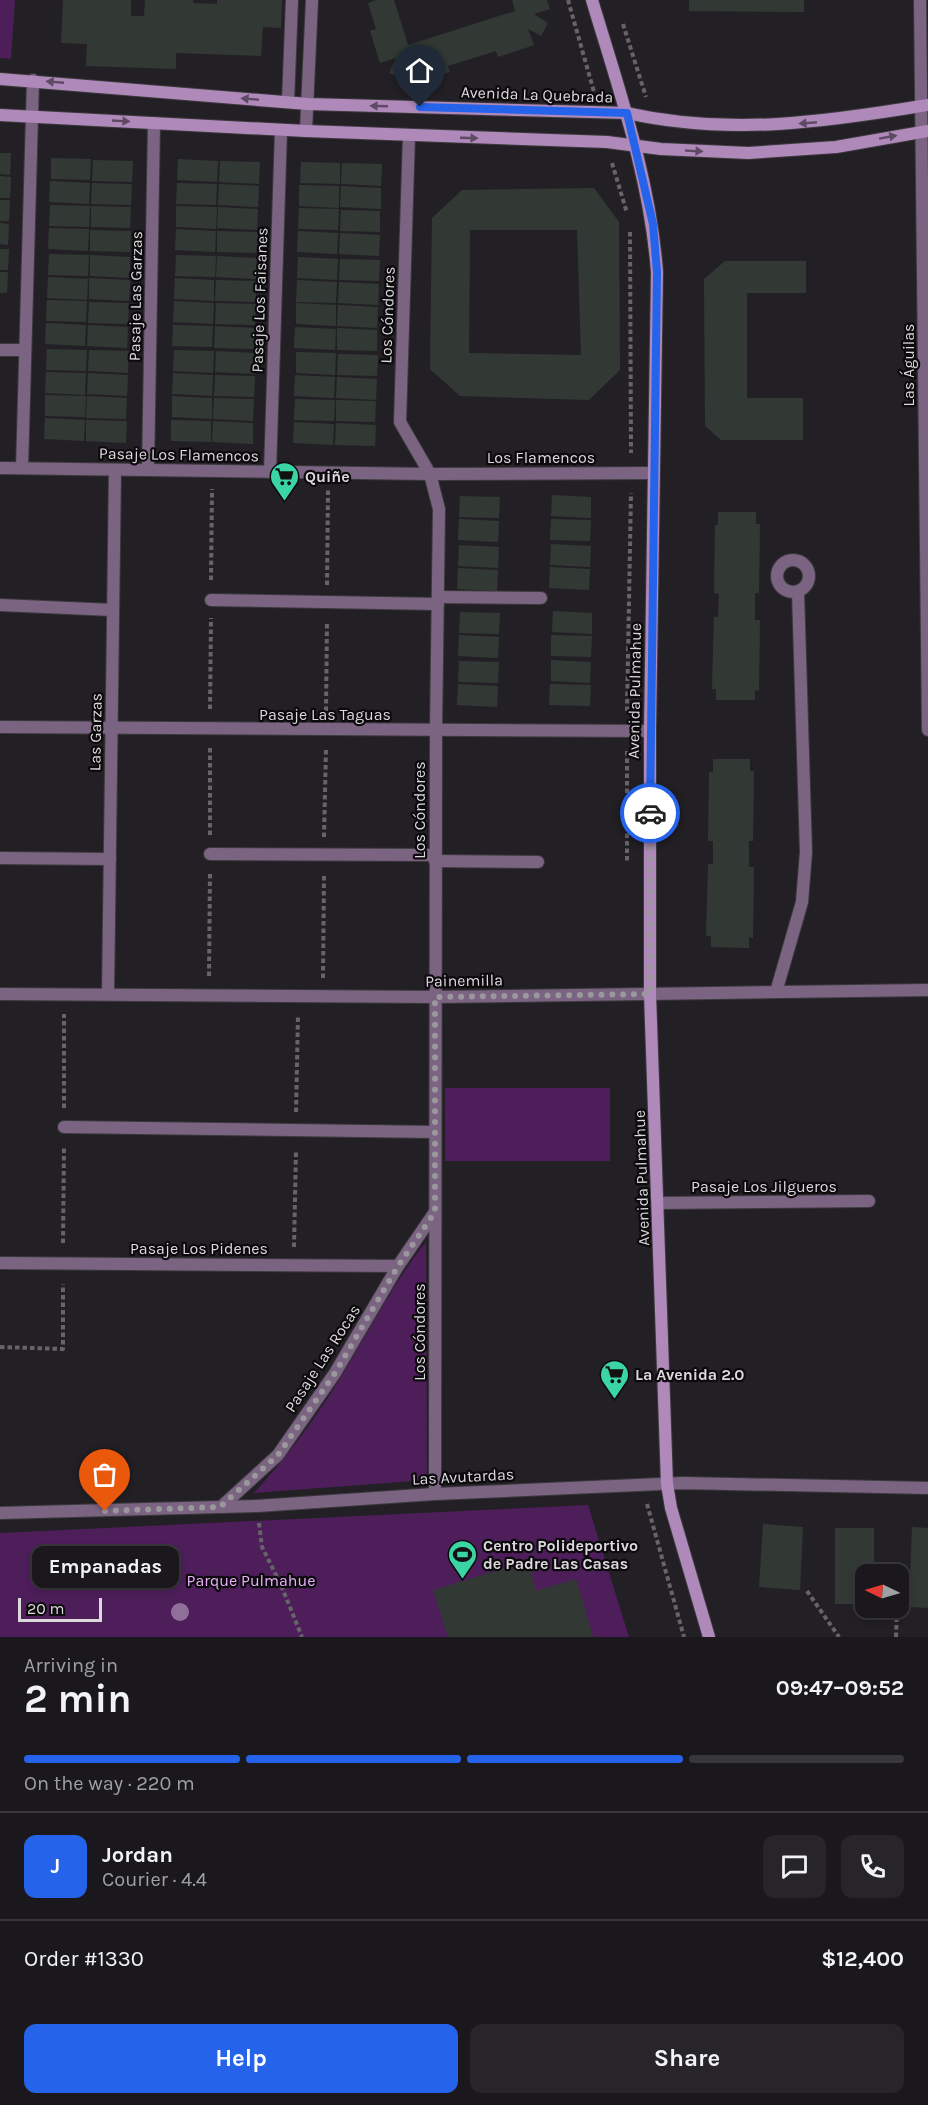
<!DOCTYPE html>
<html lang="en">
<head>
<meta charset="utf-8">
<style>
  :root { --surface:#1a181c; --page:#272529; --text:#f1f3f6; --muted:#9fa0a3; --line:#38373b; --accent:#2563eb }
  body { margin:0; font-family:Karla,sans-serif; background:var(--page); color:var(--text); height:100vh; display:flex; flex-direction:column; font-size:22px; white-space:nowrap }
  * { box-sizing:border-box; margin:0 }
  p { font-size:20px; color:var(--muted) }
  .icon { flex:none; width:33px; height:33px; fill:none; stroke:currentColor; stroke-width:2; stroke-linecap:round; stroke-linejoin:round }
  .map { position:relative; height:1637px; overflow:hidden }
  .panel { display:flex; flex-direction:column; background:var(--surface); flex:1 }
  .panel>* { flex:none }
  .needle { width:39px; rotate:275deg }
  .controls { position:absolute; left:855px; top:1564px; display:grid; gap:12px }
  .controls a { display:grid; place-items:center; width:54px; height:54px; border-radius:12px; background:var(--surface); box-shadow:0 3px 9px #0003,0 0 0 2px var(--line); font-size:30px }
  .scale { position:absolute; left:18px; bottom:15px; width:84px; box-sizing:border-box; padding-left:6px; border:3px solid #dcd9dd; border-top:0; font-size:16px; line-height:21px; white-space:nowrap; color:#dcd9dd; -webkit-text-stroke:4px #0c0a0c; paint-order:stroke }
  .pin { position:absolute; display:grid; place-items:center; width:51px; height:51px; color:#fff; margin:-62px -26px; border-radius:50% 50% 50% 0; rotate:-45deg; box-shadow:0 0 6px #0007 }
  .pin .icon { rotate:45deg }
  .courier { position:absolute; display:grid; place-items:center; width:60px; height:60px; margin:-30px; border:4px solid #2563eb; border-radius:50%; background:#fff; color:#222; box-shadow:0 2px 8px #0007 }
  .bubble { position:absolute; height:42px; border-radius:12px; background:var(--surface); box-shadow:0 3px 9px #0003,0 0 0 2px var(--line); font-size:20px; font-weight:700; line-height:42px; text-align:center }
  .head em { font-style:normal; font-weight:700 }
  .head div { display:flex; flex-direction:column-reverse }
  .head { display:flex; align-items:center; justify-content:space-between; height:102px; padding:0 24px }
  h1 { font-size:39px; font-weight:700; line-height:45px }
  .bar { display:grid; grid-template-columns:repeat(4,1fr); gap:9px 6px; align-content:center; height:72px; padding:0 24px }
  .bar i { height:8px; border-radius:4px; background:var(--line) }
  .bar .on { background:var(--accent) }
  .bar p { grid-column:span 4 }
  .line { display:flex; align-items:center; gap:15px; padding:0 24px; border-top:2px solid var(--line) }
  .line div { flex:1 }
  .round { display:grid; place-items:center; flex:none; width:63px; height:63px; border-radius:12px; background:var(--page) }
  .cta { display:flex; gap:12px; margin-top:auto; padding:12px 24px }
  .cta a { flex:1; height:69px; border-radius:12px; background:var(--accent); color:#fff; font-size:24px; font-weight:700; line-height:69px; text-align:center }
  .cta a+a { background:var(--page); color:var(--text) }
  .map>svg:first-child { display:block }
</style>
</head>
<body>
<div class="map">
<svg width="928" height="1637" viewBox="0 0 928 1637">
  <rect width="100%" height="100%" fill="#232025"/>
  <!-- green -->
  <g fill="#4d1e5a">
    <polygon points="0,0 15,0 11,59 0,58"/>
    <rect x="445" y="1088" width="165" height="73"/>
    <path d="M426,1242L427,1480L254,1493C287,1457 317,1417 342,1375C370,1330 393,1283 426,1242Z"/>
    <polygon points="588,1505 629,1637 0,1637 0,1533"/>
  </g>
  <!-- building -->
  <g fill="#323935" fill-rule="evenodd">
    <polygon points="63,0 131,0 131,16 144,16 145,0 193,0 193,3 217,4 217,0 282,0 281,28 263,27 261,56 176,53 176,69 86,66 87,44 61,43"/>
    <polygon points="376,0 394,0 408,45 515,11 512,0 547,0 550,9 534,14 548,23 541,36 528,29 534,45 498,57 496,51 448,66 450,72 414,83 409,66 402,79 389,73 396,58 380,63 370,31 376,29 368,3"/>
    <polygon points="689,0 804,0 804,12 689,11"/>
    <polygon points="0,153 11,153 10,175 0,174"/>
    <polygon points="51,158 91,159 90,180 51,179"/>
    <polygon points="178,159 218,161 217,182 177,180"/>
    <polygon points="93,160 133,161 132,182 92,181"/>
    <polygon points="220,161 260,162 259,184 219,182"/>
    <polygon points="301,162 340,163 340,184 300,183"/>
    <polygon points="342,163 382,164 381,186 341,184"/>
    <polygon points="0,176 11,177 10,198 0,198"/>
    <polygon points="50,181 90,183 89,204 49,202"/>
    <polygon points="92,183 132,184 131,205 91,204"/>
    <polygon points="177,183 217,184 216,205 176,204"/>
    <polygon points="219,184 259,186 258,207 218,205"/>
    <polygon points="299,185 339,186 339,208 299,206"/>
    <polygon points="341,186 381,188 381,209 340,207"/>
    <path d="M594,188L619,222L620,370L589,400L460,396L430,369L432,218L462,190ZM470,230H577L581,355L469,353Z"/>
    <polygon points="0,200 10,200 9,221 0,221"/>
    <polygon points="50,205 90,206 89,227 49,226"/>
    <polygon points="91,206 131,207 130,228 91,227"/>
    <polygon points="176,206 217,207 216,229 176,227"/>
    <polygon points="218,207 258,209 257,230 217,228"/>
    <polygon points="299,208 339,209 338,230 298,229"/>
    <polygon points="341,210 380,211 380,232 340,231"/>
    <polygon points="0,223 9,224 8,245 0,244"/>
    <polygon points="49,228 89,229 88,251 48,249"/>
    <polygon points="176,229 216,231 215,252 175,250"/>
    <polygon points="90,230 131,231 130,252 90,251"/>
    <polygon points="217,231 258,232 257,253 217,252"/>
    <polygon points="298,231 338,233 337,254 297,252"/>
    <polygon points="340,233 380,235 379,256 339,254"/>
    <polygon points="0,249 9,249 8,270 0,270"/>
    <polygon points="49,254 89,255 88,276 48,275"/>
    <polygon points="90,255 130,257 130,278 90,276"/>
    <polygon points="176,255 216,256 215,277 175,276"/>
    <polygon points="217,256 257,258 256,279 216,277"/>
    <polygon points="298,257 338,259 337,280 297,278"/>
    <polygon points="340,259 380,260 379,281 339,280"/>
    <polygon points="725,261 806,261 806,293 747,293 747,398 803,398 803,440 721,440 705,426 704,279"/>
    <polygon points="0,272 8,272 7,293 0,293"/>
    <polygon points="48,277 88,279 87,300 47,298"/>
    <polygon points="89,278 130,280 129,301 89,299"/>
    <polygon points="175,278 214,280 214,301 174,299"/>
    <polygon points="216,280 256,281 256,302 215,301"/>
    <polygon points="297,280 337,282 336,303 296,302"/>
    <polygon points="339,282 379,284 378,305 338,303"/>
    <polygon points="47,300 87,301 86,322 46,321"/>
    <polygon points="174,301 214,303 213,324 173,322"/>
    <polygon points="89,302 129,303 128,324 88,323"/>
    <polygon points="216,303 256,304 255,325 215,324"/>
    <polygon points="296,303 336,305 336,326 296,324"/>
    <polygon points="338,305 378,307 377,328 337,326"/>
    <polygon points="46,323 86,325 85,346 45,344"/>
    <polygon points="88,325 128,327 127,348 87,346"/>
    <polygon points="173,325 213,326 212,347 172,346"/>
    <polygon points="215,326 255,328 254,349 214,348"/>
    <polygon points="295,327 336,329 335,350 294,348"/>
    <polygon points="337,328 377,330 377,351 337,350"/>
    <polygon points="47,349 87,350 86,371 46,370"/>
    <polygon points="89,350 129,351 128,373 88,371"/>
    <polygon points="174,350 214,351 213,373 173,371"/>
    <polygon points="216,351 255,353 255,374 215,372"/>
    <polygon points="296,352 336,353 335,375 296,373"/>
    <polygon points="338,354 378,355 377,376 337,375"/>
    <polygon points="46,372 86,373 85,395 45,393"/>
    <polygon points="88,373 128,375 127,396 87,394"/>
    <polygon points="173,373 213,375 212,396 172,394"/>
    <polygon points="215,375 255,376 254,397 214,396"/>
    <polygon points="295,375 335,377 334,398 294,396"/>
    <polygon points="337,377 377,379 376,400 336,398"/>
    <polygon points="45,395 86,396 85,417 45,416"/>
    <polygon points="87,396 127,398 126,419 86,418"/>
    <polygon points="172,396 212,398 212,419 172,417"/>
    <polygon points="214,398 254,399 253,421 213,419"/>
    <polygon points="295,399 335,400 334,421 294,420"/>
    <polygon points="336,400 376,401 375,422 336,421"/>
    <polygon points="45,418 85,420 84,441 44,439"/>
    <polygon points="86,420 127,421 126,443 86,441"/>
    <polygon points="171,420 211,421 211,442 171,441"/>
    <polygon points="213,421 253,423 253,444 212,442"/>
    <polygon points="294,422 334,424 333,445 293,443"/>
    <polygon points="336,423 376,425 375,446 335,445"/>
    <polygon points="552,495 591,497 591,518 551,516"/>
    <polygon points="460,496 500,497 499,518 459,517"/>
    <polygon points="718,512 756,512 756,524 760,524 759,593 755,593 755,620 760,620 759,691 755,690 755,700 716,700 716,689 712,689 714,617 718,617 719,594 714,593 715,525 718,525"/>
    <polygon points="459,519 499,521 498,542 458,540"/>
    <polygon points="551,519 591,520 590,541 550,540"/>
    <polygon points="551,544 591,546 590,567 550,565"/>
    <polygon points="459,545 499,547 498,568 458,566"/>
    <polygon points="550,567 590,569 589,590 549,588"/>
    <polygon points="458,568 498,570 497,591 457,589"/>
    <polygon points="553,611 592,613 592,634 552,632"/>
    <polygon points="460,612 500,613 499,634 459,633"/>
    <polygon points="459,635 499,637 498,658 458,656"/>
    <polygon points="551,635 592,636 591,657 551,656"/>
    <polygon points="551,660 591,662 590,683 551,681"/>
    <polygon points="459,661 499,662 498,683 458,682"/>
    <polygon points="458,684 498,686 497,707 457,705"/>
    <polygon points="550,684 591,685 590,706 549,705"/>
    <polygon points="713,759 750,759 750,771 754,771 753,841 749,841 749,867 754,867 753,938 749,937 749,948 711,947 711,936 706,936 708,864 713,864 713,841 708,841 709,772 713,772"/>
    <polygon points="763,1524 803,1527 800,1590 759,1587"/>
    <polygon points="912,1527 928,1528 928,1608 909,1607"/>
    <polygon points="835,1528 874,1528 874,1575 866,1575 866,1604 835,1604"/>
    <polygon points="528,1561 536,1591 576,1579 593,1637 448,1637 433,1590"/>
  </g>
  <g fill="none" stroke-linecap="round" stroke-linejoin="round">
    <defs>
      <g id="lane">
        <polyline points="288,102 292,0"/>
        <circle cx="793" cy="576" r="16"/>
        <polyline points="211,600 438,604"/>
        <polyline points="0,605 113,610"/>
        <polyline points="210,854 435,855"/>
        <polyline points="0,858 110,859"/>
        <polyline points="776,992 802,902 806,852 798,592"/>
        <polyline points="64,1127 435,1132"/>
      </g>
      <g id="street">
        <polyline points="920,0 928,730"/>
        <polyline points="306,131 312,0"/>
        <polyline points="409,135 400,422 430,474 439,509 436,730 435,1494"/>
        <polyline points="0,350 25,350"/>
        <polyline points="0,468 430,474 653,473"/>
        <polyline points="22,468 33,80"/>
        <polyline points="148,470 154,123"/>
        <polyline points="270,472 281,130"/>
        <polyline points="438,597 541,598"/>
        <polyline points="0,727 650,731"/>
        <polyline points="435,861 538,862"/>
        <polyline points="0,994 435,997 928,990"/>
        <polyline points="108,994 115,470"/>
        <polyline points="658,1203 869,1201"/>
        <polyline points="0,1263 398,1266"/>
        <polyline points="221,1507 278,1455 335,1373 398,1266 435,1212"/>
        <polyline points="0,1513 257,1506 435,1494 683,1483 928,1488"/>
      </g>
      <g id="secondary">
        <path d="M592,0C619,90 650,178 657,272L650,731V994L667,1484L671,1508L709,1637"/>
        <path d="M0,79L308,104L627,113C729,136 826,122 928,105"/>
        <polyline points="0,115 306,131 607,142 661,149 748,153 836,147 928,131"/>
      </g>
    </defs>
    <!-- lane casing -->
    <use href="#lane" stroke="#3d3a3f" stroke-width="14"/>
    <!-- street casing -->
    <use href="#street" stroke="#3d3a3f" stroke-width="14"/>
    <!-- secondary casing -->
    <use href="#secondary" stroke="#3d3a3f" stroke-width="14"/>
    <!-- path -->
    <g stroke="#676469" stroke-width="4" stroke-dasharray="4.5 3" stroke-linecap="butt">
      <polyline points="568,0 594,92"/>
      <polyline points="623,24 646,97"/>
      <polyline points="612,163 627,213"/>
      <polyline points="630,232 631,453"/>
      <polyline points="211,580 212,489"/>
      <polyline points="327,585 328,490"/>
      <polyline points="210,709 211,618"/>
      <polyline points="326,711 327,622"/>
      <polyline points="627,711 631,493"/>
      <polyline points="627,751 627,861"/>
      <polyline points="210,835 210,747"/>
      <polyline points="324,837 326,748"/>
      <polyline points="209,976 210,873"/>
      <polyline points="323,978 324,874"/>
      <polyline points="64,1108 64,1014"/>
      <polyline points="296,1112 298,1015"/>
      <polyline points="63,1243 64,1146"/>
      <polyline points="294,1247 296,1150"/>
      <polyline points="0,1347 63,1349 63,1284"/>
      <polyline points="647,1504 684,1637"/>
      <polyline points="259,1523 262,1547 281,1585 302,1637"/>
      <polyline points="807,1591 839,1637"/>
      <polyline points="898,1595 908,1585"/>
      <polyline points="896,1637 897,1608"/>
    </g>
    <!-- lane -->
    <use href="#lane" stroke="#7b6482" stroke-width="12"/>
    <!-- street -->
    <use href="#street" stroke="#7b6482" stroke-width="12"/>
    <!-- secondary -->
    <use href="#secondary" stroke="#af89ba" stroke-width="12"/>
  </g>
  <!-- trees -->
  <circle fill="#906f9b" cx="180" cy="1612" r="9"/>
  <!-- one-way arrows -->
  <defs><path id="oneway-solid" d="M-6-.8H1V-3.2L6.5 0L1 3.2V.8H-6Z" transform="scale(1.5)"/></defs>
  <g fill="#5e4a63">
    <use href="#oneway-solid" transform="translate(55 82) rotate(-175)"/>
    <use href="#oneway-solid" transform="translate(250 99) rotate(-175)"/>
    <use href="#oneway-solid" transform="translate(379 106) rotate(-178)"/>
    <use href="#oneway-solid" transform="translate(121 121) rotate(3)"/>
    <use href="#oneway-solid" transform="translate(808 123) rotate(175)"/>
    <use href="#oneway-solid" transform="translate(888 137) rotate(-10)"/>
    <use href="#oneway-solid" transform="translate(469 138) rotate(2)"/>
    <use href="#oneway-solid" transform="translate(694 151) rotate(3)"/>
  </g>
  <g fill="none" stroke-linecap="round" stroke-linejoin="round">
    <!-- done -->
    <polyline stroke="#9b989d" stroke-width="6" stroke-dasharray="0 10.8" points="105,1511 220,1507 278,1455 335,1373 398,1266 435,1212 435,997 650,994 650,813"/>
    <!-- route -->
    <polyline stroke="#2563eb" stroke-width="8" points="420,107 627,113 653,224 657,272 650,813"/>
  </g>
  <!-- icons -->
  <defs>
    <symbol id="supermarket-pin" viewBox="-11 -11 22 30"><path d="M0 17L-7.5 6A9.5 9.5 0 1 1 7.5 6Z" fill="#3ad4a5" stroke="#0c0a0c"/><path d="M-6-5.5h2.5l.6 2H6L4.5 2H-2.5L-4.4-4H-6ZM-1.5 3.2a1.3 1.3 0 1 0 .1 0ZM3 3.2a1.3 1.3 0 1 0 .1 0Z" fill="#111"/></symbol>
    <symbol id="stadium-pin" viewBox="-11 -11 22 30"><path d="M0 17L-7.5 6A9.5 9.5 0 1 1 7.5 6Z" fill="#3ad4a5" stroke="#0c0a0c"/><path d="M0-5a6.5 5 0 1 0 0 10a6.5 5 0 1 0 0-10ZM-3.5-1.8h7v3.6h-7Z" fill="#111"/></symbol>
  </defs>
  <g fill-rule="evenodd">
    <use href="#supermarket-pin" x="268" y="460" width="33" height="45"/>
    <use href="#supermarket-pin" x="598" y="1358" width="33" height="45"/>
    <use href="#stadium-pin" x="446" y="1538" width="33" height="45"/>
  </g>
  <g text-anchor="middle" stroke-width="4.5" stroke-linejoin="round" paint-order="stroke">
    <!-- street labels -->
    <g font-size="16" fill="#dcd9dd" stroke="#0c0a0c">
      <text transform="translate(537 94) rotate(2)" y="6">Avenida La Quebrada</text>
      <text transform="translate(135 296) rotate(-89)" y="6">Pasaje Las Garzas</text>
      <text transform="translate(259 300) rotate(-88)" y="6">Pasaje Los Faisanes</text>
      <text transform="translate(387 315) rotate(-88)" y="6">Los Cóndores</text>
      <text transform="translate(908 365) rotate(-90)" y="6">Las Águilas</text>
      <text transform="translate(179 454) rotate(1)" y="6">Pasaje Los Flamencos</text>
      <text x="541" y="463">Los Flamencos</text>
      <text transform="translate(634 691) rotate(-89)" y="6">Avenida Pulmahue</text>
      <text x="325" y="720">Pasaje Las Taguas</text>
      <text transform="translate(95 732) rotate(-89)" y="6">Las Garzas</text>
      <text transform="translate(419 810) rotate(-90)" y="6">Los Cóndores</text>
      <text transform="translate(464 980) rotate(-1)" y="6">Painemilla</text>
      <text transform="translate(641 1178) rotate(-92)" y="6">Avenida Pulmahue</text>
      <text x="764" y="1192">Pasaje Los Jilgueros</text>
      <text x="199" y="1254">Pasaje Los Pidenes</text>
      <text transform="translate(419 1332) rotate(-90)" y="6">Los Cóndores</text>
      <text transform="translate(322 1358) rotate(-57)" y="6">Pasaje Las Rocas</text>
      <text transform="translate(463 1476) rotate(-3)" y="6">Las Avutardas</text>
    </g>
    <!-- poi labels -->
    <g font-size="16" font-weight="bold" fill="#dcd9dd" stroke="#0c0a0c" text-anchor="start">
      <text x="305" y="482">Quiñe</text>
      <text x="635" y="1380">La Avenida 2.0</text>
      <text x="483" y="1551">Centro Polideportivo<tspan x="483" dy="18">de Padre Las Casas</tspan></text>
    </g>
    <!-- park labels -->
    <g font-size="16" fill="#e9affb" stroke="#0c0a0c">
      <text x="251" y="1586">Parque Pulmahue</text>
    </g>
  </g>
</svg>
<div class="controls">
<a><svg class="needle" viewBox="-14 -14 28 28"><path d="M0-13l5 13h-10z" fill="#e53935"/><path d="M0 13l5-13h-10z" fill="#9fa0a3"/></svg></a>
</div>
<div class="scale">20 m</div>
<div class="pin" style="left:105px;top:1511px;background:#ea580c"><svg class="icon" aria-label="bag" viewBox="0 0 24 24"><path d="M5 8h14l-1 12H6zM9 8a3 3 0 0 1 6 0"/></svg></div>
<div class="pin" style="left:420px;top:107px;background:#1f2937"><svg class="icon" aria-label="home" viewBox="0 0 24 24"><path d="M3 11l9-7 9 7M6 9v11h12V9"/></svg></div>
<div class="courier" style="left:650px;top:813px"><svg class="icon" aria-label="car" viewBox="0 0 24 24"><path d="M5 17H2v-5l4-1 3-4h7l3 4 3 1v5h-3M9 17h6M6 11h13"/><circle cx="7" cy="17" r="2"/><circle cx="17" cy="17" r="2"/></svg></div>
<div class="bubble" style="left:32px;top:1546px;width:147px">Empanadas</div>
</div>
<section class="panel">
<div class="head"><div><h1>2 min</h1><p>Arriving in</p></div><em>09:47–09:52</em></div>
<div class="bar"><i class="on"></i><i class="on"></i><i class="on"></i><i></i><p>On the way · 220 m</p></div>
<div class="line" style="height:108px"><b class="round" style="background:var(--accent);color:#fff">J</b><div><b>Jordan</b><p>Courier · 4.4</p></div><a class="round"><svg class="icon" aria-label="chat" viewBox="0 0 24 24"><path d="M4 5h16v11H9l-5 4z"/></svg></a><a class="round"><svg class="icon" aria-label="phone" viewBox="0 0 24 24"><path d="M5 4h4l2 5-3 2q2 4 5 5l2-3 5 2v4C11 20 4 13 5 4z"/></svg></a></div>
<div class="line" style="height:78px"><div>Order #1330</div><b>$12,400</b></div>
<div class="cta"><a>Help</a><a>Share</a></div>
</section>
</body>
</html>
